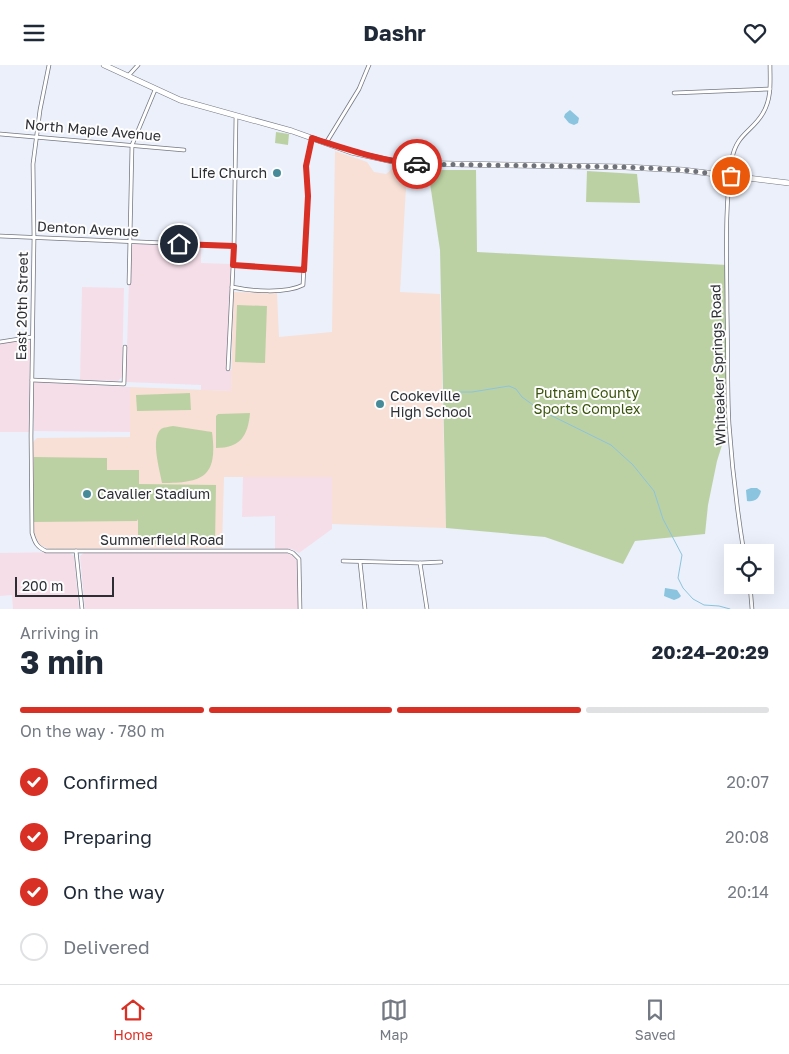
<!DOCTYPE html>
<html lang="en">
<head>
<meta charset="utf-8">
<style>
  :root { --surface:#fff; --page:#f2f2f3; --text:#1f2937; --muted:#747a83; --line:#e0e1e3; --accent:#d93025 }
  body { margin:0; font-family:"Golos Text",sans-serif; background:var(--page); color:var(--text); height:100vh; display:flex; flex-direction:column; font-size:19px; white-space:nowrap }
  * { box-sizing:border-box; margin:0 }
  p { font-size:16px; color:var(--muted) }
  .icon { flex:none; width:28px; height:28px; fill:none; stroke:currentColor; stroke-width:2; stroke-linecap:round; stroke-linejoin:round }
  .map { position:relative; height:544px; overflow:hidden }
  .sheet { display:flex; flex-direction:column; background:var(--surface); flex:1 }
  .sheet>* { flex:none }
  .buttons { position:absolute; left:724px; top:479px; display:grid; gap:10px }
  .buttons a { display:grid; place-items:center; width:50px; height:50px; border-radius:0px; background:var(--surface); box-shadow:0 5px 20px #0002; font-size:25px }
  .scale { position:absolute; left:15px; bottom:12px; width:99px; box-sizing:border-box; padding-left:5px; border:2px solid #2d2e33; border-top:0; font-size:14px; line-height:18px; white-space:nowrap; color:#2d2e33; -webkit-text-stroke:4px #fdfdfd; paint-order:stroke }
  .pin { position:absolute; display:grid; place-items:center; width:42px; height:42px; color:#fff; margin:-21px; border:2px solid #fff; border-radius:50%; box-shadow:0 1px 5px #0007 }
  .courier { position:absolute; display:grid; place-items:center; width:50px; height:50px; margin:-25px; border:4px solid #d93025; border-radius:50%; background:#fff; color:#222; box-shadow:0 1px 6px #0007 }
  .headline em { font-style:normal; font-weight:700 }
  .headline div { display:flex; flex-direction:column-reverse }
  .headline { display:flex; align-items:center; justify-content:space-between; height:85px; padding:0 20px }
  h1 { font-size:32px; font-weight:700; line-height:38px }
  .bar { display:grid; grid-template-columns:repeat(4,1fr); gap:8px 5px; align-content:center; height:60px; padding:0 20px }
  .bar i { height:6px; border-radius:4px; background:var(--line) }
  .bar .active { background:var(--accent) }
  .bar p { grid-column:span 4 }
  ol { padding:0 20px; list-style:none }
  li { display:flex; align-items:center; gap:15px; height:55px }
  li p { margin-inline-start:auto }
  li .icon { padding:5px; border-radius:50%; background:var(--accent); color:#fff; stroke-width:4 }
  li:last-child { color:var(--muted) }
  li i { width:28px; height:28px; border:2px solid var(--line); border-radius:50% }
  header { display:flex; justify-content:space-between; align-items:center; height:65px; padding:0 20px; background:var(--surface); font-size:22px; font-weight:700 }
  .tab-bar { display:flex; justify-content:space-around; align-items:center; height:70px; border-top:1px solid var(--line); background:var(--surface); font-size:14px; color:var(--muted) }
  .tab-bar a { display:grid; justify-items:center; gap:2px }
  .tab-bar .active { color:var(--accent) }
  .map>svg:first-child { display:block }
</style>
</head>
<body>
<header><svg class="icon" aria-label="menu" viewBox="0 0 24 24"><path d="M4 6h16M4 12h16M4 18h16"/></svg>Dashr<svg class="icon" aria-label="heart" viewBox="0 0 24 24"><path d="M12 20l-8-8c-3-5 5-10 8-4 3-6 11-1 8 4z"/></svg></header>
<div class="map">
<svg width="789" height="544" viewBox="0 0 789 544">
  <rect width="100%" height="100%" fill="#ebf0fb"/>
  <!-- industrial -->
  <g fill="#f6dee9">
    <polygon points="134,179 201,182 201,198 231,199 227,305 232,305 231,326 201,325 201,320 126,317 130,182"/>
    <polygon points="82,222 124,223 122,312 118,316 80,315"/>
    <polygon points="18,275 28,275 30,278 29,367 0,367 0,279"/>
    <polygon points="33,317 130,322 130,367 34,366"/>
    <polygon points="243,412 332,412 332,464 299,488 292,484 275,484 275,451 242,452"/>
    <polygon points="68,487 74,491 79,544 13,544 12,530 0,531 0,488"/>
    <polygon points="85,487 285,487 292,490 298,497 299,544 85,544 80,491"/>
  </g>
  <!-- education -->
  <polygon fill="#f8e0d6" points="335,86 367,97 374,107 386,109 393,103 407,104 400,227 440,229 446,463 332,459 332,412 224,412 222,483 49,484 40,480 33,467 33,377 37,373 130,372 130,322 231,326 233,227 277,228 279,272 332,267"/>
  <!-- green -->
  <g fill="#bcd1a3">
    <polygon points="276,67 289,69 288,80 275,78"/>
    <polygon points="428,105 476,105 477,187 727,200 729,358 717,396 708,440 705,469 635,476 623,499 545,472 446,463 440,185"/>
    <polygon points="587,106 637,109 640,138 586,137"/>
    <polygon points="237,240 267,241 265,298 235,297"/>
    <polygon points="190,328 191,345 137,346 136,330"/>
    <path d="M250,348C248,371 240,383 216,383V351L218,349Z"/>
    <path d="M173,361L212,367C218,412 203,418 162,418C160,406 150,373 161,364C164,362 169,362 173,361Z"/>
    <polygon points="34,392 107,393 107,405 139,405 139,419 216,420 215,480 138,479 138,454 137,456 34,457"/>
  </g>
  <!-- water -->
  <g fill="#8bc4de">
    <polygon points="570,45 579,53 578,58 574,60 569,58 564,52 565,49"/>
    <path d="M757,423L761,426C759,434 755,437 747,436L746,425L751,423Z"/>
    <polygon points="665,523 677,525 681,531 679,533 674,535 664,531"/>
  </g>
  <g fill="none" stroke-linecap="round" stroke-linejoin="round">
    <!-- stream -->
    <polyline stroke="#8bc4de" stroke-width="1" points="456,327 472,327 509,321 516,324 522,332 540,345 611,380 633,400 654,426 663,454 682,490 678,513 683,523 693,534 704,540 719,541 730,544"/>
    <defs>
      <g id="minor">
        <path d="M49,0L40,45L33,99L34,173L31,371L32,468C35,478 37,482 46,486H288L293,488L299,494L300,544"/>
        <polyline points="128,11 138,0"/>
        <polyline points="674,28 770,24"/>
        <polyline points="0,69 184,85"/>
        <polyline points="326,78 359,24 369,0"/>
        <polyline points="0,171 234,181"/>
        <polyline points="233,200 304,205"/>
        <polyline points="129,218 132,80 155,25"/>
        <path d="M232,222C250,226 286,229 303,220L308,131L306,101L312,73"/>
        <polyline points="0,277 32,272"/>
        <polyline points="228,304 234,181 236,51"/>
        <polyline points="32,315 124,319 125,282"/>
        <polyline points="76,486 82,544"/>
        <path d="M744,488C737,445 732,402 729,359C727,322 728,283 727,246C727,196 724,143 732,94C736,69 753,66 763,48C772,33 770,16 770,0"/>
        <polyline points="343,496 420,498 441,497"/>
        <polyline points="360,497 365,544"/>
        <polyline points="420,498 427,544"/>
        <polyline points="750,520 752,544"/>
      </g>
      <polyline id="secondary" points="104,0 180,35 292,66 351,87 401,98 625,102 683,105 789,118"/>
    </defs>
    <!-- minor casing -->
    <use href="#minor" stroke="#737781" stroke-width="4.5"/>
    <!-- secondary casing -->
    <use href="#secondary" stroke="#737781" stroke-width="6"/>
    <!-- minor -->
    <use href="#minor" stroke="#fff" stroke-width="3"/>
    <!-- secondary -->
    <use href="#secondary" stroke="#fff" stroke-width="5"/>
  </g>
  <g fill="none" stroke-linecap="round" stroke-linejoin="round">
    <!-- done -->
    <polyline stroke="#707279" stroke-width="5" stroke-dasharray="0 9" points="417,99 625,102 683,105 731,111"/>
    <!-- route -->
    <path stroke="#d93025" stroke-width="6" d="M179,179L234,181L233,200L304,205L308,131L306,101L312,73C347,84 380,96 417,99"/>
  </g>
  <!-- markers -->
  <g fill="#478b99" stroke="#fdfdfd" stroke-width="2">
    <circle cx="277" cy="108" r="5"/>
    <circle cx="380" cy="339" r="5"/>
    <circle cx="87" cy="429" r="5"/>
  </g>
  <g text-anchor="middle" stroke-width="4" stroke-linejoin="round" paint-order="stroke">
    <!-- street labels -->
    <g font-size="14" fill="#2d2e33" stroke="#fdfdfd">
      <text transform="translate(93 65) rotate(5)" y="5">North Maple Avenue</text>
      <text transform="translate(88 164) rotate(3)" y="5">Denton Avenue</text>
      <text transform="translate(22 241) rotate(-89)" y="5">East 20th Street</text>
      <text transform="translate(718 300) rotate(-92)" y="5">Whiteaker Springs Road</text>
      <text x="162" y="480">Summerfield Road</text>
    </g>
    <!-- poi labels -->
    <g font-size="14" fill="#2d2e33" stroke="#fdfdfd" text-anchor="start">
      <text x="267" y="113" text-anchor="end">Life Church</text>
      <text x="390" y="336">Cookeville<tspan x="390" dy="16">High School</tspan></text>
      <text x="97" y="434">Cavalier Stadium</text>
    </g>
    <!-- park labels -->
    <g font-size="14" fill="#3a530a" stroke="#fdfdfd">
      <text x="587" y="333">Putnam County<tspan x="587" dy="16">Sports Complex</tspan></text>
    </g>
  </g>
</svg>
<div class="buttons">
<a><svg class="icon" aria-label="locate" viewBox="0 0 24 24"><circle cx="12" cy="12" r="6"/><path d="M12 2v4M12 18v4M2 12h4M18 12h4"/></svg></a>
</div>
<div class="scale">200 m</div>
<div class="pin" style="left:731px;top:111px;background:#ea580c"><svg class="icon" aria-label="bag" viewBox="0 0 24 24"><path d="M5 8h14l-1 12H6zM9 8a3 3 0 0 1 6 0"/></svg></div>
<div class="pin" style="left:179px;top:179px;background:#1f2937"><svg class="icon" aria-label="home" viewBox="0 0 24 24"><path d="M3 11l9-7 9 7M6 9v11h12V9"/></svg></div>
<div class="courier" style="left:417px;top:99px"><svg class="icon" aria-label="car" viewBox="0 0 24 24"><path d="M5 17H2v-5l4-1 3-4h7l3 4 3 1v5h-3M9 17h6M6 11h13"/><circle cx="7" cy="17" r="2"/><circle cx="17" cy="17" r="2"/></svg></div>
</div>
<section class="sheet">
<div class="headline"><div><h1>3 min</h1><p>Arriving in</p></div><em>20:24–20:29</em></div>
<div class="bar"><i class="active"></i><i class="active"></i><i class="active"></i><i></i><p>On the way · 780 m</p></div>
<ol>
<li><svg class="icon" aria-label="check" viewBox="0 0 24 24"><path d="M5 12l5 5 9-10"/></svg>Confirmed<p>20:07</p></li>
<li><svg class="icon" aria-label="check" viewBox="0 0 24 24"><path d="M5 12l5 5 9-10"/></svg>Preparing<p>20:08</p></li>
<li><svg class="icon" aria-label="check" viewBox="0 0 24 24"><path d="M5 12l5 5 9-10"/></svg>On the way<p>20:14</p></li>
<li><i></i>Delivered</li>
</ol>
</section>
<nav class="tab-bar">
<a class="active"><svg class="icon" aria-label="home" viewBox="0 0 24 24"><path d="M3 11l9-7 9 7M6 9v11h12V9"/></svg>Home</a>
<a><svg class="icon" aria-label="map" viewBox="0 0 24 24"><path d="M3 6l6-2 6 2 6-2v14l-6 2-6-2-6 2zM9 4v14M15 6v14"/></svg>Map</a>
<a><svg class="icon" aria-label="saved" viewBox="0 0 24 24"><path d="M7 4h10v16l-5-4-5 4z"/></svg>Saved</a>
</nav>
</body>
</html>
